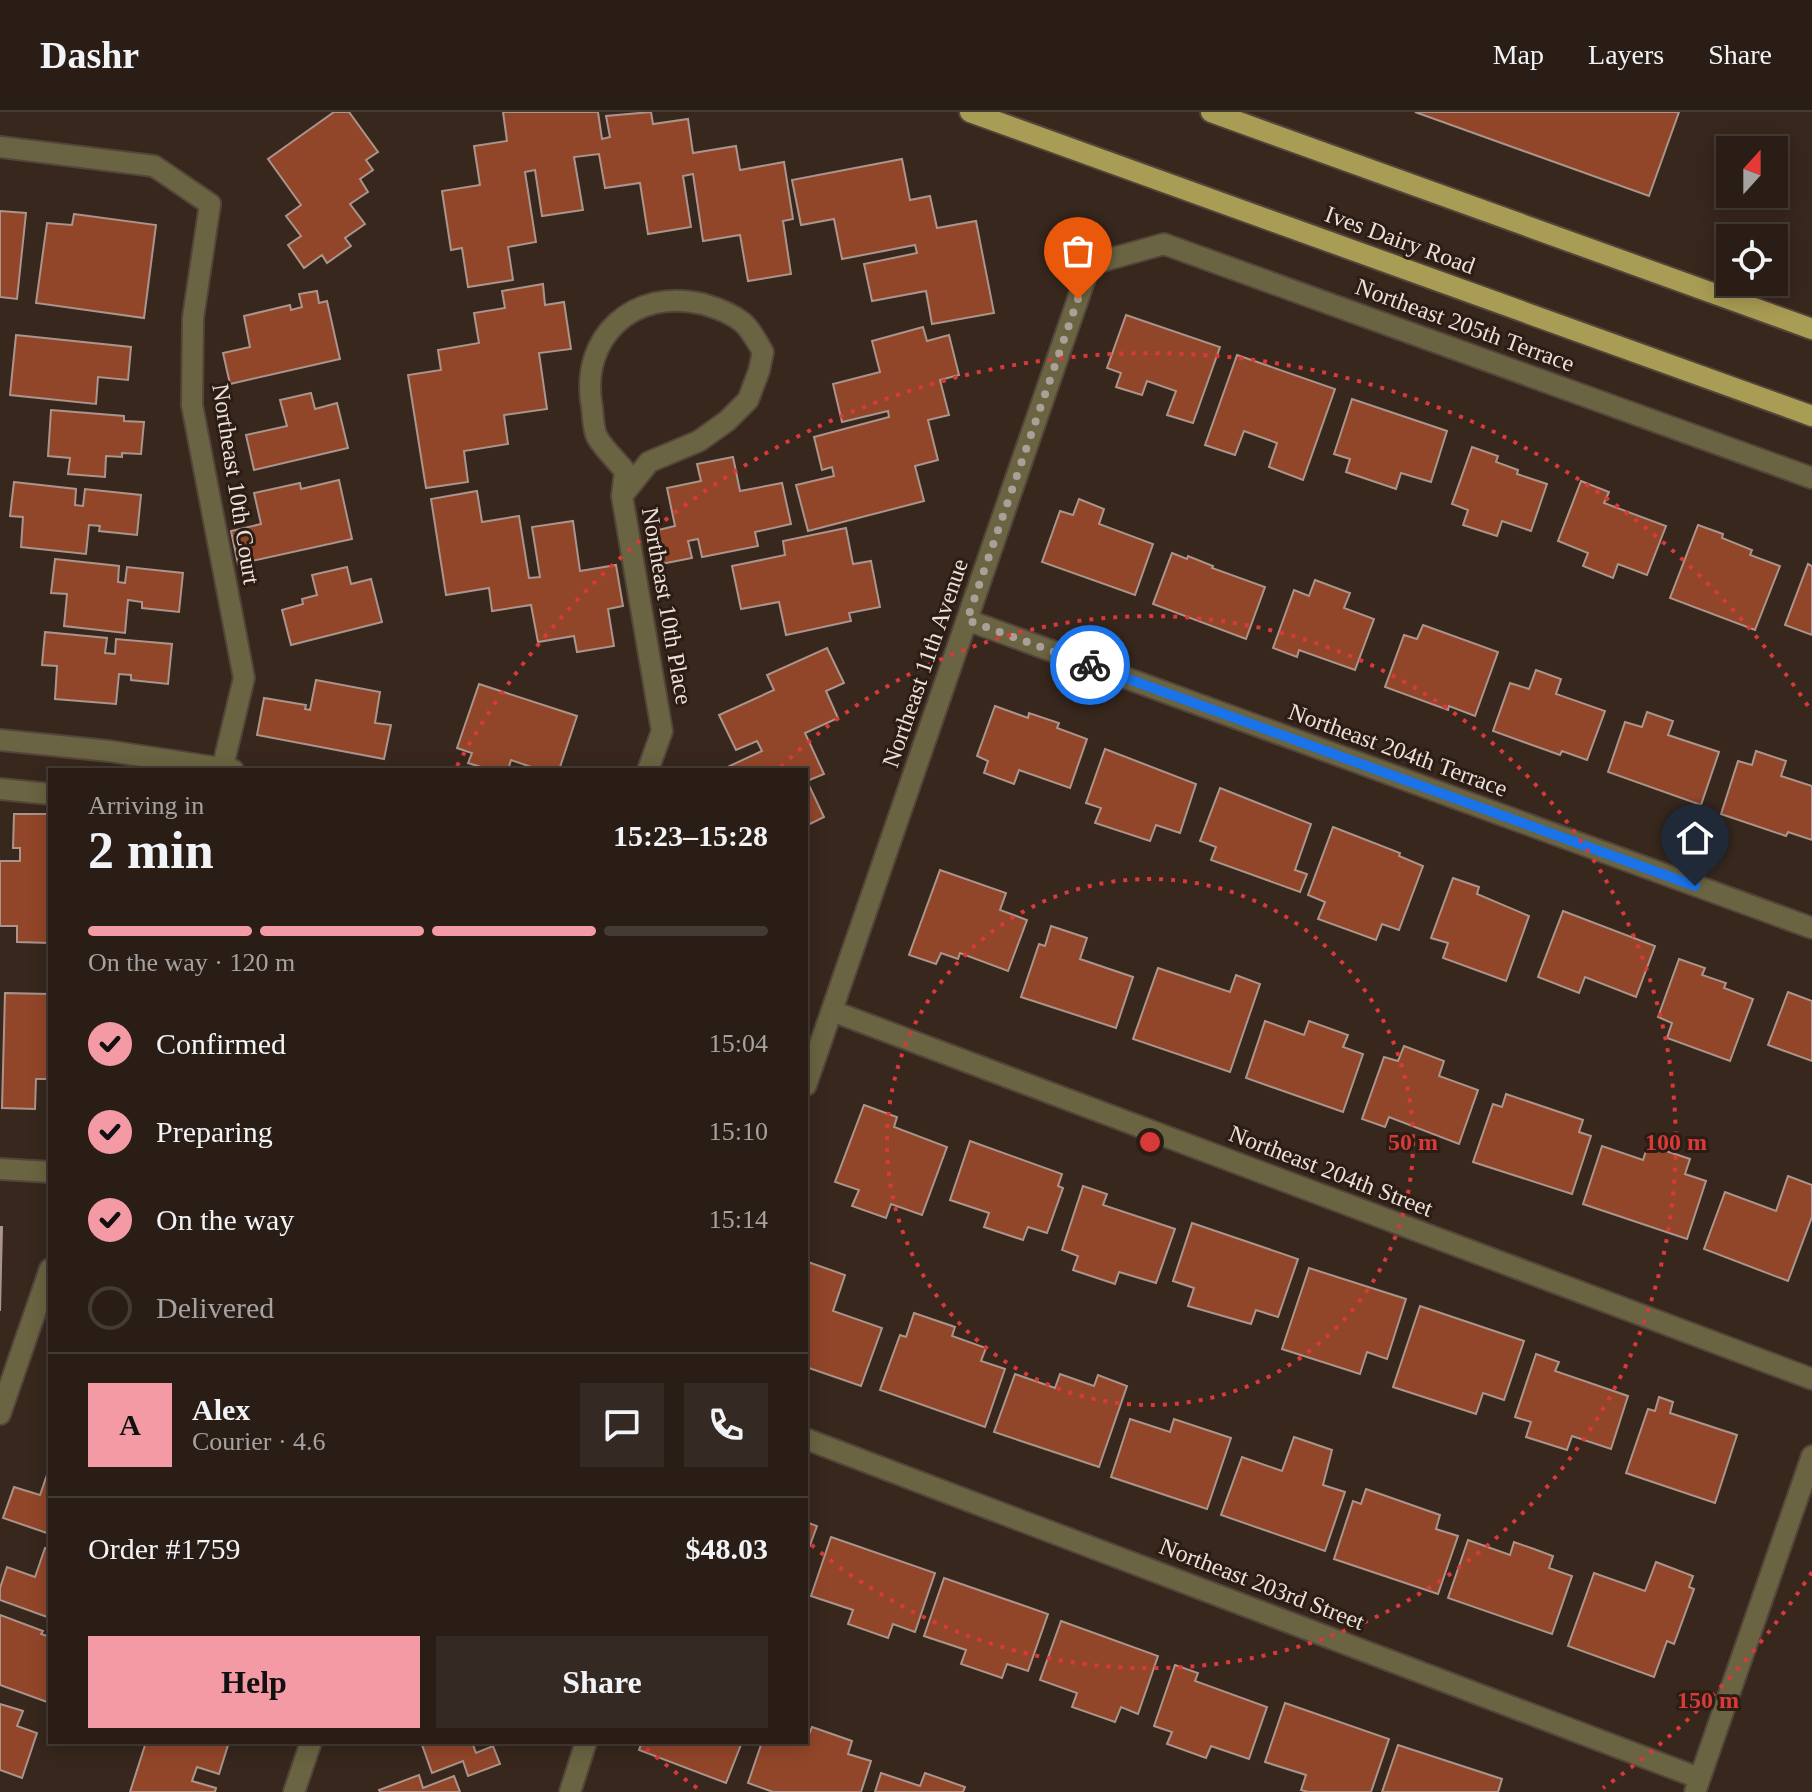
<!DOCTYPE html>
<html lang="en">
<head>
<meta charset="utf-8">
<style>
  :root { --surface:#291d16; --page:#352a23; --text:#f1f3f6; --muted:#a5a2a1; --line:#453b35; --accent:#f49aa4 }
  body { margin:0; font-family:"Times New Roman",serif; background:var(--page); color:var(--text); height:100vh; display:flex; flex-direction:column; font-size:30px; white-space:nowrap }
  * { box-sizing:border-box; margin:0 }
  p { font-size:26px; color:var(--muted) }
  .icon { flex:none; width:44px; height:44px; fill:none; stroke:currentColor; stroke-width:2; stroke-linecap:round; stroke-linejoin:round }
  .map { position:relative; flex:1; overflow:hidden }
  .panel { position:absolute; left:48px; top:656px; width:760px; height:976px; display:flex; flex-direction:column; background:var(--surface); border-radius:0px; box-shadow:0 4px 20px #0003,0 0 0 2px var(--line) }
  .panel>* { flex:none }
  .needle { width:52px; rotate:21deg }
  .fabs { position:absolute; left:1716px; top:24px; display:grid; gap:16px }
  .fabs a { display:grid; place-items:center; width:72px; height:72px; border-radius:0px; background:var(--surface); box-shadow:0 4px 20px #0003,0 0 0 2px var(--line); font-size:40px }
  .pin { position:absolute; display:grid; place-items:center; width:68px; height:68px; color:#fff; margin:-82px -34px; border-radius:50% 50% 50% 0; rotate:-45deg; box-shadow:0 0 8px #0007 }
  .pin .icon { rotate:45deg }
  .courier { position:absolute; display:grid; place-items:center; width:80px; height:80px; margin:-40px; border:6px solid #1a73e8; border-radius:50%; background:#fff; color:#222; box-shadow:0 2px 10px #0007 }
  .head em { font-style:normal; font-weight:800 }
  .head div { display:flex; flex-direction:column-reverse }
  .head { display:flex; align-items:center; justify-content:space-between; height:136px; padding:0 40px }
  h1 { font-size:52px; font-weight:800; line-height:60px }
  .bar { display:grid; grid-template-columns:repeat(4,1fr); gap:12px 8px; align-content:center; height:96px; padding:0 40px }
  .bar i { height:10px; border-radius:6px; background:var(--line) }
  .bar .active { background:var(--accent) }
  .bar p { grid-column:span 4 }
  .line { display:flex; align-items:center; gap:20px; padding:0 40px; border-top:2px solid var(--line) }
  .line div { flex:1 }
  .round { display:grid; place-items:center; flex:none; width:84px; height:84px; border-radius:0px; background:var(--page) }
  ol { padding:0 40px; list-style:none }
  li { display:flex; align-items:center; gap:24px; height:88px }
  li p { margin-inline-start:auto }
  li .icon { padding:8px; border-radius:50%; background:var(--accent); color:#111; stroke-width:4 }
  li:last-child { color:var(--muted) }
  li i { width:44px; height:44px; border:4px solid var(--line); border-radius:50% }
  .action { display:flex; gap:16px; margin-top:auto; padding:16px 40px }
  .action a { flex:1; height:92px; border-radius:0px; background:var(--accent); color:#111; font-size:32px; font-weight:800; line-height:92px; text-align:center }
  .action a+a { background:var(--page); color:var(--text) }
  header { display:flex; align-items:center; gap:48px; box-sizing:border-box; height:112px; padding:0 40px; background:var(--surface); border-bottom:2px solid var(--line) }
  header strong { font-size:38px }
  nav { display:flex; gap:44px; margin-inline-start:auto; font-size:28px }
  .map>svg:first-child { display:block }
</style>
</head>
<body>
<header>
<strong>Dashr</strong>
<nav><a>Map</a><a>Layers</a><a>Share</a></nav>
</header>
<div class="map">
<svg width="1812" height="1680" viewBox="0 0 1812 1680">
  <rect width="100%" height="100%" fill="#37271d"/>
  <!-- building -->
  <g fill="#924629" stroke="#aa948c" stroke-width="2">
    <polygon points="334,0 349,0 378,40 366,48 373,58 360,67 368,80 350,92 365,112 345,126 351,134 327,151 322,143 304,156 288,133 301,124 286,104 301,93 268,47"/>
    <polygon points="503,0 598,0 602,27 610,25 606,4 651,0 653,12 688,7 693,41 736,34 740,58 784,50 793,107 783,109 791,162 748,169 740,123 703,129 693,62 683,64 691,115 648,122 640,71 605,76 599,42 574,45 583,98 542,104 535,58 525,60 536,130 508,135 513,168 468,175 462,136 451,138 442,79 480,73 474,34 507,29"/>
    <polygon points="1415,0 1679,0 1649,84"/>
    <polygon points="902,47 910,88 930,84 937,116 976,109 994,201 932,212 926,179 872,189 864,152 917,141 915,133 842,147 834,107 801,113 792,68"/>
    <polygon points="0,99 26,101 17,187 0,185"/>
    <polygon points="74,102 156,113 144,206 36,191 47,111 72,113"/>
    <polygon points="543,172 545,193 564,190 571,237 539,241 547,297 504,303 508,332 464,339 468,370 426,376 408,263 441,258 438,238 479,231 474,201 505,196 502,179"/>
    <polygon points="317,179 319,191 327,189 340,247 230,272 223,241 250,235 244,204 290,193 291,198 302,195 299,182"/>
    <polygon points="1126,203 1220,235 1193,311 1167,303 1176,279 1147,269 1142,283 1116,275 1121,261 1107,256"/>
    <polygon points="923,215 927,229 949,223 959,263 940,268 949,303 928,308 938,348 915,354 924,389 808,419 796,373 834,364 832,355 822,358 814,325 889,305 888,299 842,310 833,272 880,260 872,229"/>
    <polygon points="16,223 131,235 128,268 98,265 96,292 10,283"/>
    <polygon points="1237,243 1335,277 1303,368 1269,355 1277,331 1244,319 1235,343 1205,333"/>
    <polygon points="311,281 315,297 337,291 348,336 254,358 246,323 287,314 280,288"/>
    <polygon points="1352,287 1447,319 1431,370 1401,361 1396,377 1346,360 1350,347 1334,342"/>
    <polygon points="51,298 124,304 124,309 144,310 141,342 122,341 122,345 106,344 105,365 68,362 70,346 48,344"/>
    <polygon points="1472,335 1498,344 1496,350 1518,358 1517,362 1547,372 1531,419 1502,409 1497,424 1463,413 1468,398 1452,392"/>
    <polygon points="733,345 740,379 782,371 791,412 755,420 758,434 702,445 698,427 688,429 692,446 661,452 654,419 675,414 667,376 701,369 697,352"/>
    <polygon points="339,368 352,427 238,452 231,419 261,412 254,381 300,371 301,377"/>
    <polygon points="1581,369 1609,380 1604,391 1666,414 1647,463 1618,452 1613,466 1583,454 1588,441 1558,429"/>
    <polygon points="14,370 76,377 75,393 83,394 85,377 141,383 137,423 99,419 100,414 89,413 86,442 21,435 23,405 10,404"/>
    <polygon points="477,379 482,410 519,404 529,466 540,465 532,415 573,409 580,459 616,453 623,494 608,497 614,534 577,540 574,524 538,530 531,493 492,499 489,476 446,483 431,387"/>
    <polygon points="1079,387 1104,397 1099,412 1153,432 1135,483 1042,450 1060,399 1073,403"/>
    <polygon points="1698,413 1723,422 1722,426 1752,438 1750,443 1780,454 1755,518 1670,486"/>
    <polygon points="846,416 853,452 871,449 880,495 849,501 851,509 786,523 779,490 741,497 732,454 785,443 783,429"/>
    <polygon points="1172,441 1187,447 1188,444 1213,454 1212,456 1265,475 1246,527 1153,492"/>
    <polygon points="55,447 119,454 118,470 125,471 127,455 183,461 179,500 142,496 142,490 128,488 125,521 64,514 67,482 51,481"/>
    <polygon points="1808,452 1812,454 1812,523 1785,513"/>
    <polygon points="347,455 351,472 371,467 382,510 291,533 282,498 303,492 302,487 317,483 312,463"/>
    <polygon points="1315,468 1350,481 1344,496 1374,507 1355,558 1299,538 1297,545 1273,536 1294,478 1309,484"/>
    <polygon points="1423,513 1498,540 1475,604 1449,594 1448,598 1385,575 1404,523 1417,527"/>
    <polygon points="45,520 107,526 105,541 115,542 116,527 172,532 168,572 131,568 131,563 119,562 116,592 55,587 57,554 42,553"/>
    <polygon points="827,536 844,571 826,579 838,606 805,621 824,662 807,669 824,705 806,714 806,658 721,658 762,639 757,629 736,638 719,603 774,578 767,563"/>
    <polygon points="1536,558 1561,567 1556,582 1605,599 1587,648 1562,639 1560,643 1493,619 1510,571 1529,577"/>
    <polygon points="316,568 380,580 375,611 391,613 384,647 257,623 264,586 306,593 305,597 310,598"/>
    <polygon points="479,572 577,604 559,658 540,658 511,648 508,658 491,658 468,651 472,641 457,636"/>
    <polygon points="995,594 1028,606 1029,601 1059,611 1057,616 1087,627 1070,676 1019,658 1014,672 984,661 988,649 977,644"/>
    <polygon points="1647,600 1673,609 1668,623 1719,640 1701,693 1608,660 1625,610 1642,615"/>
    <polygon points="1105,637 1196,672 1180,721 1156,713 1150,729 1095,711 1101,696 1086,691"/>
    <polygon points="1756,639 1786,649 1781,664 1812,674 1812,728 1788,720 1786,724 1721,702 1738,649 1752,653"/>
    <polygon points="1220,676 1311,712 1295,758 1307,762 1300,780 1211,748 1216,735 1200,729"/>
    <polygon points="14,702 50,702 50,831 17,830 17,814 0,814 0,749 20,749 20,736 13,736"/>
    <polygon points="1333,715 1400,741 1399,744 1423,754 1399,818 1382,812 1376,828 1318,807 1325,790 1308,783"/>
    <polygon points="940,758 1006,781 1000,798 1027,808 1008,859 960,841 958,847 941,841 936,852 909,843"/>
    <polygon points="1453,766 1479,775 1477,782 1529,804 1506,869 1443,846 1448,831 1431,826"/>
    <polygon points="1563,799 1655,834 1636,885 1585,865 1579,881 1538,865"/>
    <polygon points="1051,814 1087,826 1080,847 1133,865 1116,916 1021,885 1039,832 1045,834"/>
    <polygon points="1679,847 1705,856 1702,863 1726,871 1724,876 1753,887 1730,949 1667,926 1672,911 1658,905"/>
    <polygon points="1158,856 1230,880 1236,863 1260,872 1230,960 1133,927"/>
    <polygon points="1788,880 1812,889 1812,949 1768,933"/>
    <polygon points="5,881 50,882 50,967 36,967 35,997 2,996"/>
    <polygon points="1265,909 1304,923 1309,909 1348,923 1343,935 1363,942 1343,1000 1246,966"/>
    <polygon points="1404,934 1444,949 1439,964 1478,978 1459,1032 1389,1005 1385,1015 1362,1007 1384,945 1398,949"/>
    <polygon points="1506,982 1583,1008 1579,1020 1591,1024 1572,1082 1473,1050 1493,992 1502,995"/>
    <polygon points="864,993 897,1005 894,1015 947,1035 922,1103 891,1092 886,1106 852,1094 859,1078 835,1070"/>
    <polygon points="970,1029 1062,1062 1058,1074 1063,1076 1047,1121 1028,1115 1023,1128 984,1115 989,1101 950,1088"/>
    <polygon points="1648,1033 1690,1047 1685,1062 1706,1069 1687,1127 1583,1092 1602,1034 1643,1048"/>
    <polygon points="1788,1064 1812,1073 1812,1105 1788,1169 1704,1137 1725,1080 1776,1099"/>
    <polygon points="1083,1074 1107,1082 1103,1093 1175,1117 1156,1171 1119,1160 1115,1172 1073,1158 1078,1144 1062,1138"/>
    <polygon points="1192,1111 1298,1147 1278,1205 1256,1198 1251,1212 1188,1194 1194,1176 1173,1169"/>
    <polygon points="0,1115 2,1115 0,1199"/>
    <polygon points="808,1150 845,1163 833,1199 882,1216 861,1274 806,1255"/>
    <polygon points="1309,1156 1406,1187 1387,1247 1367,1240 1360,1262 1282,1237"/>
    <polygon points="1420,1194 1524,1229 1504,1288 1483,1281 1476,1302 1393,1275"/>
    <polygon points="914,1201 955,1215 952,1224 986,1236 981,1249 1005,1257 985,1315 880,1278 900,1223 906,1225"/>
    <polygon points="1536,1242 1559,1250 1555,1259 1628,1284 1611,1337 1572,1324 1567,1338 1526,1325 1531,1310 1515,1305"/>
    <polygon points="1015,1262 1055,1276 1060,1262 1094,1274 1098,1263 1127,1274 1099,1355 994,1320"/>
    <polygon points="1659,1285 1673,1290 1670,1301 1737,1323 1715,1391 1626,1361 1648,1297 1655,1299"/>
    <polygon points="1130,1307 1170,1320 1174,1307 1231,1326 1207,1397 1111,1365"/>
    <polygon points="1294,1325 1332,1338 1323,1373 1345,1380 1325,1439 1221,1403 1242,1345 1282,1359"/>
    <polygon points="50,1354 50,1422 3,1406 14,1375 40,1383"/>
    <polygon points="1366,1377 1440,1403 1436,1417 1458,1424 1438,1482 1334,1447 1353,1389 1361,1392"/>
    <polygon points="806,1410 817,1414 806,1444"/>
    <polygon points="831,1425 935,1461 915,1520 893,1512 888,1526 848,1512 853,1498 811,1484"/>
    <polygon points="1468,1428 1510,1443 1514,1430 1534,1437 1553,1444 1549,1456 1572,1464 1552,1522 1448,1486"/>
    <polygon points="45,1436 50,1438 50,1506 0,1488 0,1476 7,1455 35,1465"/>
    <polygon points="1656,1450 1693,1464 1689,1475 1694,1477 1674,1532 1667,1529 1654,1565 1568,1534 1594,1461 1645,1479"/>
    <polygon points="944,1466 1048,1502 1028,1559 1007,1552 1002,1566 961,1552 966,1538 924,1524"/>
    <polygon points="0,1503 43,1519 41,1522 50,1525 50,1591 0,1573"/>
    <polygon points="1061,1509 1158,1544 1138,1602 1121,1595 1115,1610 1072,1595 1077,1581 1040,1568"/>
    <polygon points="1175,1553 1198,1561 1195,1569 1267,1595 1249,1647 1211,1634 1206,1646 1167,1632 1172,1620 1154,1614"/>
    <polygon points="1285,1591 1389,1627 1371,1680 1308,1680 1301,1678 1306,1663 1265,1650"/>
    <polygon points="0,1592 23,1599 17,1614 37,1621 22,1666 0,1658"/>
    <polygon points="812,1615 852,1629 848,1642 871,1649 861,1680 773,1680 748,1671 762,1630 806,1630"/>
    <polygon points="146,1630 229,1630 219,1662 197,1655 192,1669 216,1676 215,1680 130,1680"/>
    <polygon points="421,1630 472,1630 476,1641 493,1634 500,1652 468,1664 463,1649 432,1661"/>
    <polygon points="642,1630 742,1630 726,1671 639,1638"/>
    <polygon points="1398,1633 1502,1667 1498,1680 1382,1680"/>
    <polygon points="881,1661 920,1674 925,1661 965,1675 963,1680 875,1680"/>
    <polygon points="419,1663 423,1676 454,1664 460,1680 380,1680 379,1678"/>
  </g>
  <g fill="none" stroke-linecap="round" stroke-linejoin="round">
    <defs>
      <g id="minor">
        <polyline points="0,35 154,54 210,92 193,206 192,293 244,566 222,658"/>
        <path d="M622,384L649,350L699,329L727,309L748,288L759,259L763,240C757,230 751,217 742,210C731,201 717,196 703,192C634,175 579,225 592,295C593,304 593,317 597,325C604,337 616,348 625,359L622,384L662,619L648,658"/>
        <polyline points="967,508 1812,816"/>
        <polyline points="0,628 109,639 233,658"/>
        <polyline points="0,677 50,682"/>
        <polyline points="832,899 1812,1267"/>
        <polyline points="806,973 1088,158 1099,150 1164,132 1812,366"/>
        <polyline points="0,1057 50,1060"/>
        <polyline points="0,1302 50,1157"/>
        <polyline points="806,1327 1699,1666"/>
        <polyline points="294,1680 311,1630"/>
        <polyline points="570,1680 586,1630"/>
        <polyline points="1695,1680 1812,1344"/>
      </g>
      <g id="major">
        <polyline points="970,0 1812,304"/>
        <polyline points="1211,0 1812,217"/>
      </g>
    </defs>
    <!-- minor casing -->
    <use href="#minor" stroke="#54453b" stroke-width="24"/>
    <!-- major casing -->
    <use href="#major" stroke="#54453b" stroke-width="24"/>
    <!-- minor -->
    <use href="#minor" stroke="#6a6442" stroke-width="20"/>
    <!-- major -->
    <use href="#major" stroke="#a99c54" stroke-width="20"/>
  </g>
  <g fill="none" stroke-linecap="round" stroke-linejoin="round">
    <!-- done -->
    <polyline stroke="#ac9f98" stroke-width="8" stroke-dasharray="0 14.4" points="1078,187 967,508 1090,553"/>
    <!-- route -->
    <polyline stroke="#1a73e8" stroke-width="10" points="1090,553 1695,774"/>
  </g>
  <!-- distance rings -->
  <g fill="none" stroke="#d83a3a" stroke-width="4" stroke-dasharray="4 8">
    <circle cx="1150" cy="1030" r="263"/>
    <path d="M781 655A526 526 0 1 1 808 1430"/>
    <path d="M1812 1460A789 789 0 0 1 1603 1676M697 1676A789 789 0 0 1 643 1634M457 654A789 789 0 0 1 1812 600"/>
  </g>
  <g text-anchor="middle" stroke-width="6" stroke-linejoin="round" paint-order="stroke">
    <!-- street labels -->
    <g font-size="24" fill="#ebe0da" stroke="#2c1d14">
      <text transform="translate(1400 128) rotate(20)" y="8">Ives Dairy Road</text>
      <text transform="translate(1465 213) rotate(20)" y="8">Northeast 205th Terrace</text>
      <text transform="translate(236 372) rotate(81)" y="8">Northeast 10th Court</text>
      <text transform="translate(667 494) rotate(80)" y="8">Northeast 10th Place</text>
      <text transform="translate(925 551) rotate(-71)" y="8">Northeast 11th Avenue</text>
      <text transform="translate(1398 638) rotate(20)" y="8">Northeast 204th Terrace</text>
      <text transform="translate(1331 1059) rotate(21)" y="8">Northeast 204th Street</text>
      <text transform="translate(1262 1472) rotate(21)" y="8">Northeast 203rd Street</text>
    </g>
  </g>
  <circle cx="1150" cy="1030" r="12" fill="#d83a3a" stroke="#2c1d14" stroke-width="4"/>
  <g font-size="24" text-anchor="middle" font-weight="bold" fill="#d83a3a" stroke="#2c1d14" stroke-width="6" stroke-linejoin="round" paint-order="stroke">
    <text x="1413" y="1038">50 m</text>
    <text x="1676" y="1038">100 m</text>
    <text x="1708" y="1596">150 m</text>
  </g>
</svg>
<div class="fabs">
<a><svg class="needle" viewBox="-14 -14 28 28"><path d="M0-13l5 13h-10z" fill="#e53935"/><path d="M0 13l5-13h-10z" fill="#a5a2a1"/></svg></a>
<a><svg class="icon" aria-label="locate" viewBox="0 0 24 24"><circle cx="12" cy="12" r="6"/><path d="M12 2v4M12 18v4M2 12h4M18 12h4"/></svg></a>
</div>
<div class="pin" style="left:1078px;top:187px;background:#ea580c"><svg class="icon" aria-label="bag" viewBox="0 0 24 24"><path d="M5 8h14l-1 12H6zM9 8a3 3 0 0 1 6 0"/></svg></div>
<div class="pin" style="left:1695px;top:774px;background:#1f2937"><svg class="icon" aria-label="home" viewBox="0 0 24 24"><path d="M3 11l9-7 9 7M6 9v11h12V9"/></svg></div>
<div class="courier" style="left:1090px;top:553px"><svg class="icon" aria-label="bike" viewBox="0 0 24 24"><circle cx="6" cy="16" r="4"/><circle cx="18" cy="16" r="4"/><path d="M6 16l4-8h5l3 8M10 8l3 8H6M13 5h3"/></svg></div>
<section class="panel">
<div class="head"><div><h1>2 min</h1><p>Arriving in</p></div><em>15:23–15:28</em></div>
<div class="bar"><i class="active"></i><i class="active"></i><i class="active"></i><i></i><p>On the way · 120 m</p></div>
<ol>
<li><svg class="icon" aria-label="check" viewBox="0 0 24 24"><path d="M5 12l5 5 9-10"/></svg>Confirmed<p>15:04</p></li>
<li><svg class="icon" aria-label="check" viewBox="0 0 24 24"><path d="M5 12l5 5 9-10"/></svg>Preparing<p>15:10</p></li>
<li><svg class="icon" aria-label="check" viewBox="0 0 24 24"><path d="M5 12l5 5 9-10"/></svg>On the way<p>15:14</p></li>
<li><i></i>Delivered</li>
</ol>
<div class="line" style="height:144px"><b class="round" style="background:var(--accent);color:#111">A</b><div><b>Alex</b><p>Courier · 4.6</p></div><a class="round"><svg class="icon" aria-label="chat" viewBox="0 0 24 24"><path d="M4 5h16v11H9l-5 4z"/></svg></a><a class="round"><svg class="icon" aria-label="phone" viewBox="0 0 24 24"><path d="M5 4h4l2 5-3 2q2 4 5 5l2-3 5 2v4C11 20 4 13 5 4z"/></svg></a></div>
<div class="line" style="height:104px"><div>Order #1759</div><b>$48.03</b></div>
<div class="action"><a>Help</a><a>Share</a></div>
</section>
</div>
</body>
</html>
